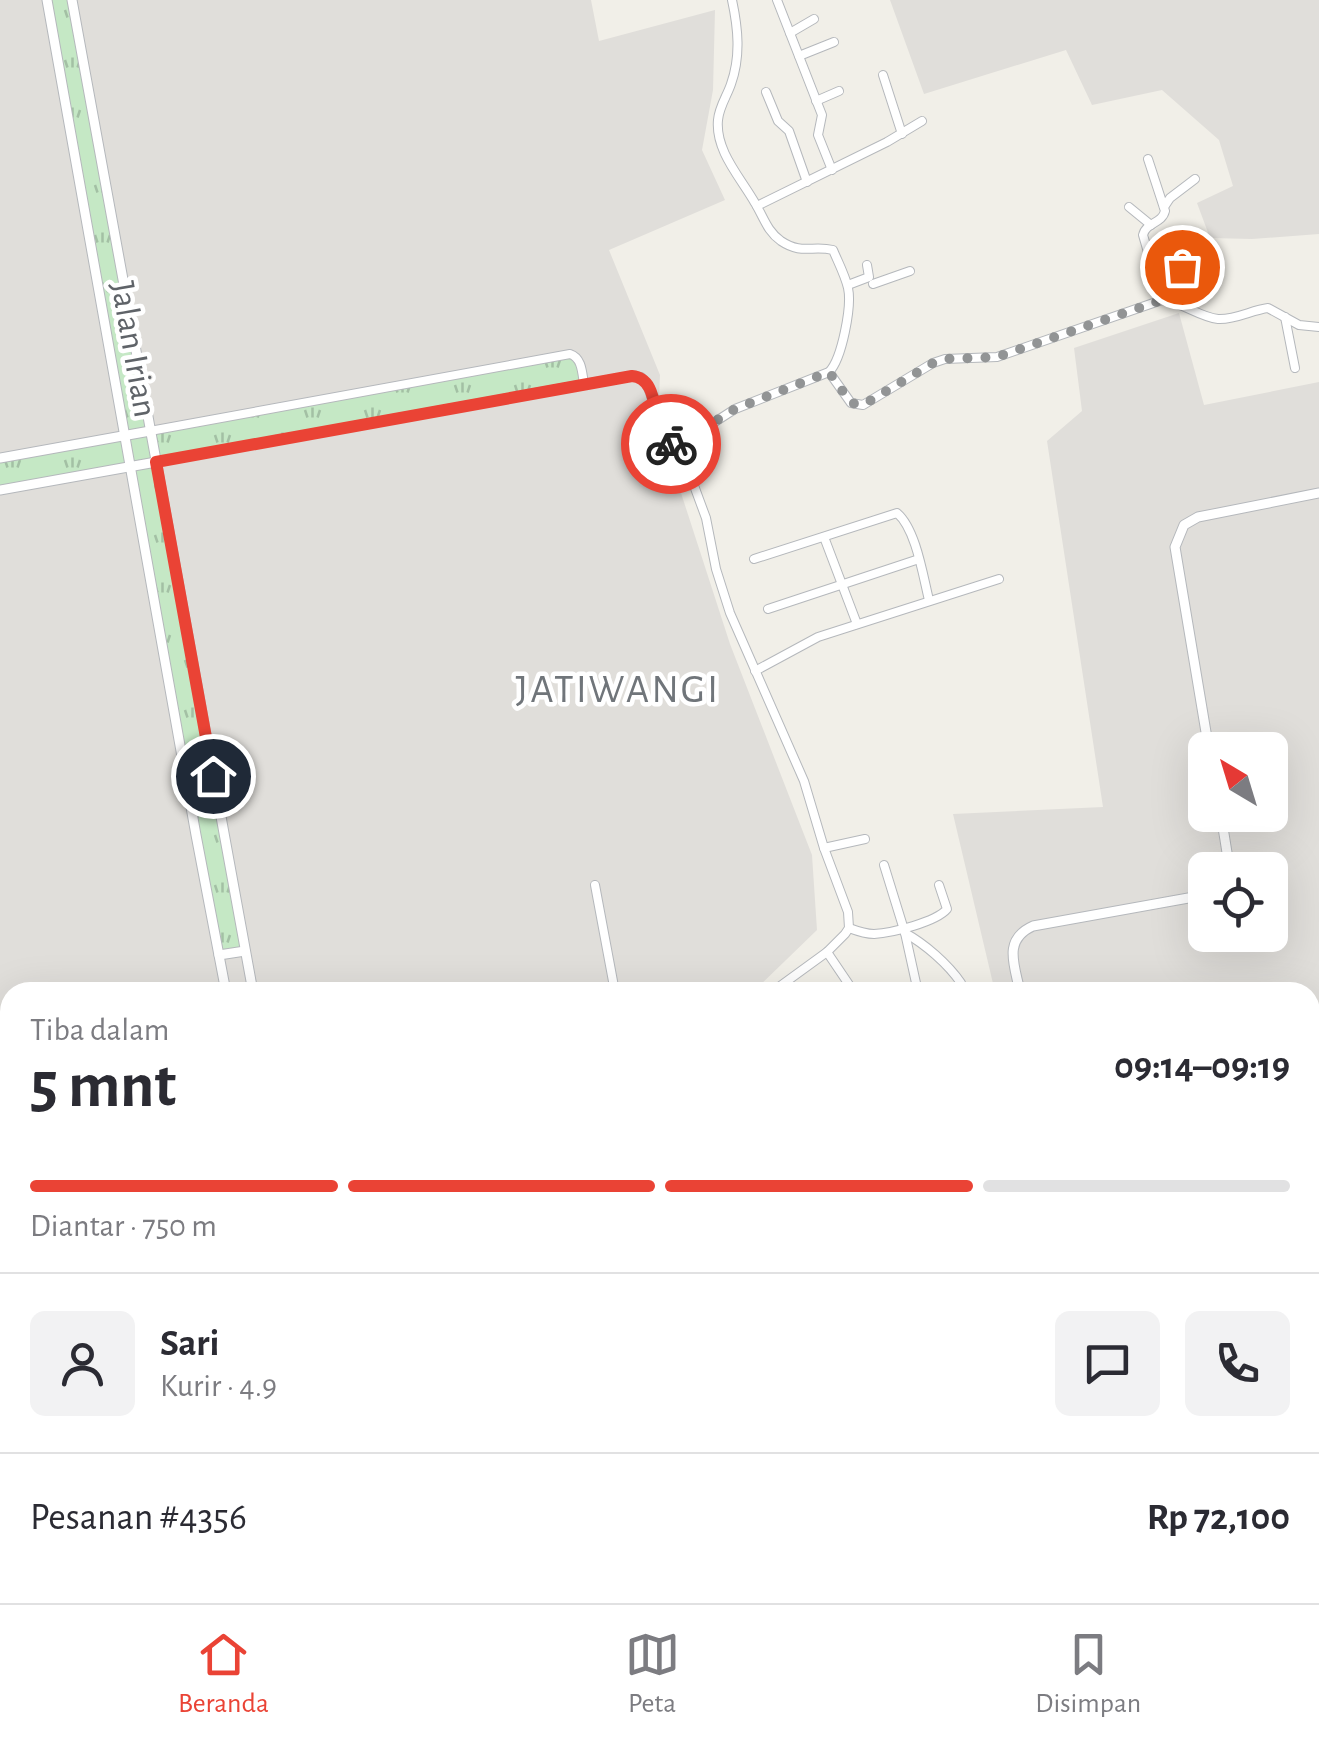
<!DOCTYPE html>
<html lang="id">
<head>
<meta charset="utf-8">
<style>
  :root { --surface:#fff; --page:#f2f2f3; --text:#2b2b33; --muted:#7c7c81; --line:#e1e1e2; --accent:#ea4335 }
  body { margin:0; font-family:"Alegreya Sans",sans-serif; background:var(--page); color:var(--text); height:100vh; display:flex; flex-direction:column; font-size:38px; white-space:nowrap }
  * { box-sizing:border-box; margin:0 }
  p { font-size:32px; color:var(--muted) }
  .icon { flex:none; width:55px; height:55px; fill:none; stroke:currentColor; stroke-width:2; stroke-linecap:round; stroke-linejoin:round }
  .map { position:relative; flex:1; overflow:hidden }
  .details { position:absolute; left:0px; top:982px; width:1320px; height:622px; display:flex; flex-direction:column; background:var(--surface); border-radius:30px 30px 0 0; box-shadow:0 10px 40px #0002 }
  .details>* { flex:none }
  .needle { width:65px; rotate:322deg }
  .buttons { position:absolute; left:1188px; top:732px; display:grid; gap:20px }
  .buttons a { display:grid; place-items:center; width:100px; height:100px; border-radius:15px; background:var(--surface); box-shadow:0 10px 40px #0002; font-size:50px }
  .pin { position:absolute; display:grid; place-items:center; width:85px; height:85px; color:#fff; margin:-42px; border:5px solid #fff; border-radius:50%; box-shadow:0 2px 10px #0007 }
  .courier { position:absolute; display:grid; place-items:center; width:100px; height:100px; margin:-50px; border:8px solid #ea4335; border-radius:50%; background:#fff; color:#222; box-shadow:0 2px 12px #0007 }
  .overview em { font-style:normal; font-weight:700 }
  .overview div { display:flex; flex-direction:column-reverse }
  .overview { display:flex; align-items:center; justify-content:space-between; height:170px; padding:0 30px }
  h1 { font-size:65px; font-weight:700; line-height:75px }
  .bar { display:grid; grid-template-columns:repeat(4,1fr); gap:15px 10px; align-content:center; height:120px; padding:0 30px }
  .bar i { height:12px; border-radius:8px; background:var(--line) }
  .bar .current { background:var(--accent) }
  .bar p { grid-column:span 4 }
  .line { display:flex; align-items:center; gap:25px; padding:0 30px; border-top:2px solid var(--line) }
  .line div { flex:1 }
  .round { display:grid; place-items:center; flex:none; width:105px; height:105px; border-radius:15px; background:var(--page) }
  .menu { display:flex; justify-content:space-around; align-items:center; height:140px; border-top:2px solid var(--line); background:var(--surface); font-size:28px; color:var(--muted) }
  .menu a { display:grid; justify-items:center; gap:5px }
  .menu .current { color:var(--accent) }
  .map>svg:first-child { display:block }
</style>
</head>
<body>
<div class="map">
<svg width="1319" height="1603" viewBox="0 0 1319 1603">
  <defs>
    <pattern id="grass-tufts" width="24" height="20" patternUnits="userSpaceOnUse" patternTransform="scale(2.5)"><rect width="24" height="20" fill="#c5e8c5"/><path d="M3 7l-1-3M5 7V3M7 7l1-3M15 17l-1-3M17 17v-4M19 17l1-3" fill="none" stroke="#a3c0a4"/></pattern>
  </defs>
  <rect width="100%" height="100%" fill="#f1efe8"/>
  <!-- industrial -->
  <g fill="#e0deda" fill-rule="evenodd">
    <path d="M0,0H591L599,41L715,10L713,90L702,150L725,200L609,250L660,375L658,422L730,644L812,855L817,930L753,992H10V1595H1310V992H995L953,814L1103,807L1047,441L1082,411L1074,348L1179,313L1204,405L1319,382V1603H0ZM1205,750H1270V815H1205ZM1205,870H1270V935H1205Z"/>
    <polygon points="890,0 1319,0 1319,234 1252,239 1210,238 1197,203 1233,186 1219,140 1162,90 1092,105 1066,50 924,94"/>
  </g>
  <!-- grass -->
  <polygon fill="url(#grass-tufts)" points="46,0 72,0 151,431 576,356 584,384 156,462 245,951 219,955 131,467 0,490 0,458 125,436"/>
  <g fill="none" stroke-linecap="round" stroke-linejoin="round">
    <defs>
      <g id="minor">
        <polyline points="777,0 822,115 818,135 832,170"/>
        <polyline points="790,33 814,19"/>
        <polyline points="799,56 834,42"/>
        <polyline points="883,75 902,134"/>
        <polyline points="766,92 778,121 789,131 807,182"/>
        <polyline points="816,101 839,91"/>
        <path d="M1148,159L1165,211C1162,224 1146,222 1143,235L1162,300"/>
        <polyline points="757,206 887,142 922,121"/>
        <polyline points="1129,207 1151,225"/>
        <polyline points="1164,207 1170,198 1195,179"/>
        <polyline points="873,284 910,271"/>
        <polyline points="848,285 869,277 867,265"/>
        <polyline points="1161,293 1181,267 1198,258"/>
        <polyline points="1285,317 1295,368"/>
        <path d="M829,372L851,403L863,405L933,363L945,359L997,357L1162,300C1182,302 1199,317 1218,319C1235,320 1252,310 1268,308L1299,325L1319,327"/>
        <path d="M150,431L570,354C582,358 582,372 584,384"/>
        <path d="M679,445L735,409L829,372C842,359 852,306 848,288C845,275 838,262 833,250C812,245 802,255 781,241C767,231 764,218 755,203C741,178 715,151 718,120C719,107 727,96 731,84C741,56 738,28 732,0"/>
        <path d="M156,462L584,384L632,376L641,377C660,397 651,444 679,445L706,518L716,569L730,613L804,781L824,848L848,912L849,928L845,934L827,952L772,992"/>
        <polyline points="824,537 857,624"/>
        <path d="M754,559L897,513C916,529 923,576 929,600"/>
        <polyline points="768,609 919,559"/>
        <polyline points="755,671 818,637 999,579"/>
        <polyline points="824,848 865,839"/>
        <polyline points="884,865 905,933 918,992"/>
        <polyline points="595,885 615,992"/>
        <path d="M849,928C857,931 865,934 874,934C892,933 936,922 947,909L939,885"/>
        <path d="M905,933C925,944 948,964 961,983"/>
        <polyline points="827,952 854,992"/>
        <polyline points="1310,1262 1319,1260"/>
        <polyline points="0,1501 10,1499"/>
        <polyline points="724,1595 726,1603"/>
        <polyline points="887,1595 891,1603"/>
        <polyline points="1281,1595 1283,1603"/>
      </g>
      <g id="tertiary">
        <polyline points="47,0 196,835 226,992"/>
        <polyline points="72,0 253,992"/>
        <polyline points="0,458 150,431"/>
        <polyline points="0,490 156,462"/>
        <polyline points="1209,750 1175,547 1184,525 1198,517 1319,493"/>
        <polyline points="1221,815 1229,865 1228,870"/>
        <polyline points="219,955 245,951"/>
        <path d="M1020,992C1015,966 1002,940 1033,926L1205,895"/>
        <polyline points="334,1595 336,1603"/>
        <polyline points="363,1595 364,1603"/>
      </g>
    </defs>
    <!-- minor casing -->
    <use href="#minor" stroke="#b5b8bc" stroke-width="10"/>
    <!-- tertiary casing -->
    <use href="#tertiary" stroke="#b5b8bc" stroke-width="11"/>
    <!-- minor -->
    <use href="#minor" stroke="#fff" stroke-width="8"/>
    <!-- tertiary -->
    <use href="#tertiary" stroke="#fff" stroke-width="9"/>
  </g>
  <g fill="none" stroke-linecap="round" stroke-linejoin="round">
    <!-- done -->
    <polyline stroke="#929495" stroke-width="10" stroke-dasharray="0 18" points="671,444 679,444 735,409 829,372 851,403 863,405 933,363 945,359 997,357 1162,300 1160,292 1182,267"/>
    <!-- route -->
    <path stroke="#ea4335" stroke-width="12" d="M213,776L156,462L632,376C663,379 649,429 671,444"/>
  </g>
  <g text-anchor="middle" stroke-width="9" stroke-linejoin="round" paint-order="stroke">
    <!-- street labels -->
    <g font-size="35" fill="#5f6368" stroke="#fff">
      <text transform="translate(135 349) rotate(80)" y="12">Jalan Irian</text>
    </g>
    <!-- quarter labels -->
    <g font-size="40" letter-spacing="2.5" fill="#70757a" stroke="#fff">
      <text x="618" y="702">JATIWANGI</text>
    </g>
  </g>
</svg>
<div class="buttons">
<a><svg class="needle" viewBox="-14 -14 28 28"><path d="M0-13l5 13h-10z" fill="#e53935"/><path d="M0 13l5-13h-10z" fill="#7c7c81"/></svg></a>
<a><svg class="icon" aria-label="locate" viewBox="0 0 24 24"><circle cx="12" cy="12" r="6"/><path d="M12 2v4M12 18v4M2 12h4M18 12h4"/></svg></a>
</div>
<div class="pin" style="left:1182px;top:267px;background:#ea580c"><svg class="icon" aria-label="bag" viewBox="0 0 24 24"><path d="M5 8h14l-1 12H6zM9 8a3 3 0 0 1 6 0"/></svg></div>
<div class="pin" style="left:213px;top:776px;background:#1f2937"><svg class="icon" aria-label="home" viewBox="0 0 24 24"><path d="M3 11l9-7 9 7M6 9v11h12V9"/></svg></div>
<div class="courier" style="left:671px;top:444px"><svg class="icon" aria-label="bike" viewBox="0 0 24 24"><circle cx="6" cy="16" r="4"/><circle cx="18" cy="16" r="4"/><path d="M6 16l4-8h5l3 8M10 8l3 8H6M13 5h3"/></svg></div>
<section class="details">
<div class="overview"><div><h1>5 mnt</h1><p>Tiba dalam</p></div><em>09:14–09:19</em></div>
<div class="bar"><i class="current"></i><i class="current"></i><i class="current"></i><i></i><p>Diantar · 750 m</p></div>
<div class="line" style="height:180px"><a class="round"><svg class="icon" aria-label="person" viewBox="0 0 24 24"><circle cx="12" cy="8" r="4"/><path d="M4 21q1-7 8-7t8 7"/></svg></a><div><b>Sari</b><p>Kurir · 4.9</p></div><a class="round"><svg class="icon" aria-label="chat" viewBox="0 0 24 24"><path d="M4 5h16v11H9l-5 4z"/></svg></a><a class="round"><svg class="icon" aria-label="phone" viewBox="0 0 24 24"><path d="M5 4h4l2 5-3 2q2 4 5 5l2-3 5 2v4C11 20 4 13 5 4z"/></svg></a></div>
<div class="line" style="height:130px"><div>Pesanan #4356</div><b>Rp 72,100</b></div>
</section>
</div>
<nav class="menu">
<a class="current"><svg class="icon" aria-label="home" viewBox="0 0 24 24"><path d="M3 11l9-7 9 7M6 9v11h12V9"/></svg>Beranda</a>
<a><svg class="icon" aria-label="map" viewBox="0 0 24 24"><path d="M3 6l6-2 6 2 6-2v14l-6 2-6-2-6 2zM9 4v14M15 6v14"/></svg>Peta</a>
<a><svg class="icon" aria-label="saved" viewBox="0 0 24 24"><path d="M7 4h10v16l-5-4-5 4z"/></svg>Disimpan</a>
</nav>
</body>
</html>
